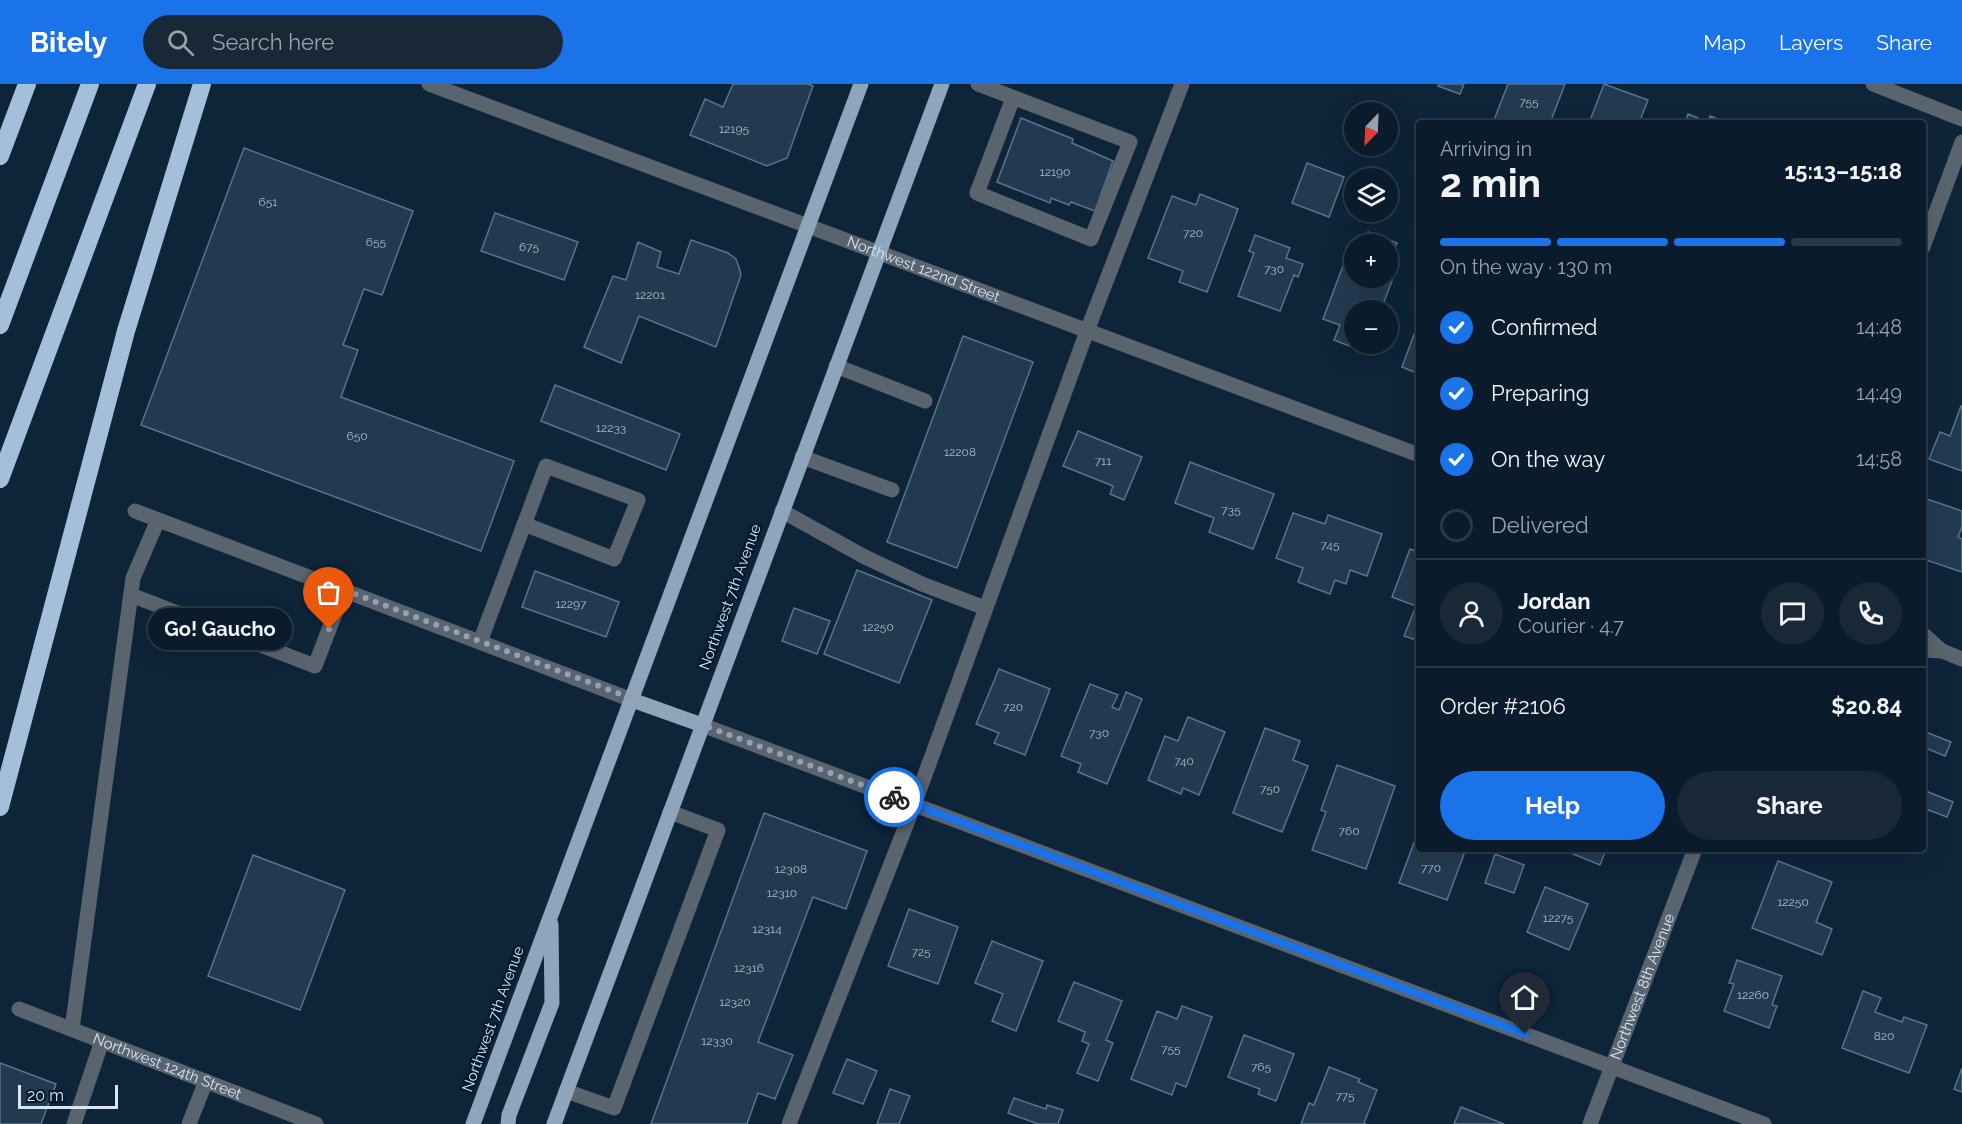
<!DOCTYPE html>
<html lang="en">
<head>
<meta charset="utf-8">
<style>
  :root { --surface:#0a1b2b; --page:#182837; --text:#f1f3f6; --muted:#99a1a9; --line:#2a3947; --accent:#1a73e8 }
  body { margin:0; font-family:Raleway,sans-serif; background:var(--page); color:var(--text); height:100vh; display:flex; flex-direction:column; font-size:22px; white-space:nowrap }
  * { box-sizing:border-box; margin:0 }
  p { font-size:20px; color:var(--muted) }
  .icon { flex:none; width:33px; height:33px; fill:none; stroke:currentColor; stroke-width:2; stroke-linecap:round; stroke-linejoin:round }
  .map { position:relative; flex:1; overflow:hidden }
  .sheet { position:absolute; left:1416px; top:36px; width:510px; height:732px; display:flex; flex-direction:column; background:var(--surface); border-radius:6px; box-shadow:0 6px 24px #0002,0 0 0 2px var(--line) }
  .sheet>* { flex:none }
  .needle { width:39px; rotate:203deg }
  .fabs { position:absolute; left:1344px; top:18px; display:grid; gap:12px }
  .fabs a { display:grid; place-items:center; width:54px; height:54px; border-radius:50%; background:var(--surface); box-shadow:0 6px 24px #0002,0 0 0 2px var(--line); font-size:30px }
  .scale { position:absolute; left:18px; bottom:15px; width:100px; box-sizing:border-box; padding-left:6px; border:3px solid #d7e6f4; border-top:0; font-size:16px; line-height:21px; white-space:nowrap; color:#d7e6f4; -webkit-text-stroke:4px #041a2f; paint-order:stroke }
  .pin { position:absolute; display:grid; place-items:center; width:51px; height:51px; color:#fff; margin:-62px -26px; border-radius:50% 50% 50% 0; rotate:-45deg; box-shadow:0 0 6px #0007 }
  .pin .icon { rotate:45deg }
  .courier { position:absolute; display:grid; place-items:center; width:60px; height:60px; margin:-30px; border:4px solid #1a73e8; border-radius:50%; background:#fff; color:#222; box-shadow:0 2px 8px #0007 }
  .bubble { position:absolute; height:42px; border-radius:21px; background:var(--surface); box-shadow:0 6px 24px #0002,0 0 0 2px var(--line); font-size:20px; font-weight:700; line-height:42px; text-align:center }
  .overview em { font-style:normal; font-weight:700 }
  .overview div { display:flex; flex-direction:column-reverse }
  .overview { display:flex; align-items:center; justify-content:space-between; height:102px; padding:0 24px }
  h1 { font-size:39px; font-weight:700; line-height:45px }
  .bar { display:grid; grid-template-columns:repeat(4,1fr); gap:9px 6px; align-content:center; height:72px; padding:0 24px }
  .bar i { height:8px; border-radius:4px; background:var(--line) }
  .bar .on { background:var(--accent) }
  .bar p { grid-column:span 4 }
  .line { display:flex; align-items:center; gap:15px; padding:0 24px; border-top:2px solid var(--line) }
  .line div { flex:1 }
  .round { display:grid; place-items:center; flex:none; width:63px; height:63px; border-radius:32px; background:var(--page) }
  ol { padding:0 24px; list-style:none }
  li { display:flex; align-items:center; gap:18px; height:66px }
  li p { margin-inline-start:auto }
  li .icon { padding:6px; border-radius:50%; background:var(--accent); color:#fff; stroke-width:4 }
  li:last-child { color:var(--muted) }
  li i { width:33px; height:33px; border:3px solid var(--line); border-radius:50% }
  .action { display:flex; gap:12px; margin-top:auto; padding:12px 24px }
  .action a { flex:1; height:69px; border-radius:36px; background:var(--accent); color:#fff; font-size:24px; font-weight:700; line-height:69px; text-align:center }
  .action a+a { background:var(--page); color:var(--text) }
  header { display:flex; align-items:center; gap:36px; box-sizing:border-box; height:84px; padding:0 30px; background:var(--accent); color:#fff }
  header strong { font-size:28px }
  nav { display:flex; gap:33px; margin-inline-start:auto; font-size:21px }
  .search { width:420px; height:54px; background:var(--page); display:flex; align-items:center; gap:15px; box-sizing:border-box; padding:0 21px; border-radius:33px; color:var(--muted); font-size:22px }
  .map>svg:first-child { display:block }
</style>
</head>
<body>
<header>
<strong>Bitely</strong>
<div class="search"><svg class="icon" aria-label="search" viewBox="0 0 24 24"><circle cx="10" cy="10" r="6"/><path d="M15 15l6 6"/></svg>Search here</div>
<nav><a>Map</a><a>Layers</a><a>Share</a></nav>
</header>
<div class="map">
<svg width="1962" height="1040" viewBox="0 0 1962 1040">
  <rect width="100%" height="100%" fill="#0d2439"/>
  <!-- building -->
  <g fill="#223a50" stroke="#5a738d" stroke-width="1.5">
    <polygon points="733,0 808,0 813,2 787,74 767,82 690,51 705,15 723,23"/>
    <polygon points="1439,0 1464,0 1460,10 1438,2"/>
    <polygon points="1508,0 1565,0 1550,39 1501,39 1494,36"/>
    <polygon points="1604,0 1648,16 1639,39 1589,39"/>
    <polygon points="1688,30 1708,38 1710,32 1729,39 1685,39"/>
    <polygon points="1021,34 1073,55 1072,59 1113,77 1095,127 1071,118 1069,121 1051,114 1050,119 997,98"/>
    <polygon points="244,64 413,127 382,211 364,205 343,261 358,266 341,313 514,377 481,467 141,341"/>
    <polygon points="1307,79 1344,93 1329,133 1292,119"/>
    <polygon points="1200,110 1238,125 1207,208 1179,198 1183,187 1148,174 1172,112 1196,121"/>
    <polygon points="495,129 578,158 564,196 481,167"/>
    <polygon points="1368,148 1397,159 1389,180 1397,183 1381,226 1354,226 1354,260 1368,260 1365,268 1334,256 1340,241 1323,235 1349,166 1354,168 1354,194 1388,194 1388,160 1363,160"/>
    <polygon points="1255,151 1290,164 1286,174 1303,180 1298,193 1294,191 1280,227 1238,212 1254,169 1249,167"/>
    <polygon points="691,156 728,169 736,175 739,183 741,191 716,263 639,232 621,279 584,263 613,192 626,196 638,158 661,168 657,183 679,190"/>
    <polygon points="1419,237 1419,290 1402,283"/>
    <polygon points="963,252 1033,278 957,484 887,458"/>
    <polygon points="555,301 680,350 666,386 541,337"/>
    <polygon points="1961,322 1962,322 1962,387 1929,375 1940,348 1950,352"/>
    <polygon points="1078,347 1142,373 1124,416 1110,410 1113,402 1063,382"/>
    <polygon points="1190,378 1274,410 1253,465 1209,448 1214,434 1175,419"/>
    <polygon points="1927,415 1962,427 1962,443 1958,453 1962,455 1962,488 1923,475 1923,428"/>
    <polygon points="1293,429 1325,440 1328,431 1382,450 1367,492 1350,486 1346,500 1335,496 1330,510 1298,498 1303,484 1276,474"/>
    <polygon points="1410,465 1419,468 1419,557 1404,552 1416,522 1392,513"/>
    <polygon points="857,486 932,516 899,599 824,570"/>
    <polygon points="535,487 619,518 606,553 522,523"/>
    <polygon points="794,524 830,537 817,570 782,557"/>
    <polygon points="999,585 1050,605 1025,671 994,659 999,649 976,640"/>
    <polygon points="1090,600 1118,611 1112,623 1119,626 1126,608 1142,615 1107,700 1078,688 1081,680 1061,672"/>
    <polygon points="1188,633 1225,648 1199,711 1183,704 1181,710 1148,696 1165,652 1178,657"/>
    <polygon points="1265,644 1300,657 1293,676 1308,682 1282,748 1233,729"/>
    <polygon points="1923,647 1951,658 1945,672 1923,663"/>
    <polygon points="1337,681 1395,702 1366,785 1312,766 1326,728 1321,726"/>
    <polygon points="1926,707 1953,718 1947,733 1923,724 1923,714"/>
    <polygon points="764,729 867,767 846,825 813,813 758,958 793,971 775,1015 758,1009 747,1040 651,1040"/>
    <polygon points="1416,753 1419,754 1419,765 1450,765 1464,770 1447,816 1399,799"/>
    <polygon points="1561,765 1606,765 1600,781"/>
    <polygon points="1495,770 1524,781 1514,809 1485,799"/>
    <polygon points="253,771 345,806 300,926 208,892"/>
    <polygon points="1778,777 1832,798 1816,838 1832,845 1822,871 1752,844"/>
    <polygon points="1545,803 1588,820 1569,866 1527,848"/>
    <polygon points="909,825 958,843 938,900 888,882"/>
    <polygon points="992,857 1043,877 1016,947 992,937 1003,910 975,899"/>
    <polygon points="1737,876 1782,892 1772,921 1777,922 1769,944 1724,927 1734,900 1729,899"/>
    <polygon points="1074,898 1122,917 1106,956 1113,959 1098,997 1077,989 1089,960 1082,957 1085,948 1058,937"/>
    <polygon points="1863,907 1881,914 1875,928 1902,938 1904,933 1927,941 1909,989 1842,964"/>
    <polygon points="1182,922 1212,933 1186,1003 1176,999 1172,1011 1131,995 1157,927 1177,935"/>
    <polygon points="1244,951 1294,970 1276,1017 1258,1010 1260,1005 1228,993"/>
    <polygon points="847,975 877,987 863,1020 833,1009"/>
    <polygon points="0,979 56,1000 41,1040 0,1040"/>
    <polygon points="1329,983 1360,995 1358,998 1377,1006 1364,1039 1366,1040 1301,1040 1309,1019 1314,1021"/>
    <polygon points="1962,984 1962,1008 1954,1005"/>
    <polygon points="890,1005 910,1012 899,1040 877,1040"/>
    <polygon points="1014,1014 1046,1025 1047,1021 1063,1026 1058,1040 1038,1040 1008,1029"/>
    <polygon points="1461,1023 1504,1040 1454,1040"/>
  </g>
  <g fill="none" stroke-linecap="round" stroke-linejoin="round">
    <!-- minor -->
    <g stroke="#59646f" stroke-width="15">
      <path id="s1" d="M429,0L1419,371"/>
      <polyline points="978,0 1130,58 1091,155 977,109 1013,14"/>
      <polyline points="1873,0 1962,35"/>
      <polyline points="1923,163 1962,58"/>
      <polyline points="836,282 925,317"/>
      <polyline points="802,373 892,406"/>
      <polyline points="135,427 632,616"/>
      <polyline points="782,427 863,472 922,500 985,524"/>
      <polyline points="131,511 315,582 344,506"/>
      <polyline points="1923,550 1942,567"/>
      <polyline points="480,558 546,382 638,416 614,475 524,440"/>
      <polyline points="1923,566 1942,567 1962,575"/>
      <polyline points="702,641 1764,1040"/>
      <path id="s2" d="M19,925L316,1040"/>
      <polyline points="72,945 133,494 158,436"/>
      <polyline points="566,1007 614,1024 718,746 670,728"/>
      <polyline points="74,1040 102,957"/>
      <polyline points="189,1040 206,997"/>
      <polyline points="789,1040 914,721 1087,247 1182,0"/>
      <path id="s3" d="M1590,1040L1695,765"/>
    </g>
    <!-- major -->
    <g stroke="#8ea5bc" stroke-width="15">
      <polyline points="632,616 702,641"/>
      <polyline points="473,1040 861,0"/>
      <polyline points="508,1040 509,1031 552,919 551,840"/>
      <polyline points="554,1040 942,0"/>
    </g>
    <!-- highway -->
    <g stroke="#a3bfda" stroke-width="18">
      <polyline points="0,72 27,0"/>
      <polyline points="0,241 90,0"/>
      <polyline points="0,395 147,0"/>
      <polyline points="0,723 126,247 202,0"/>
    </g>
  </g>
  <g fill="none" stroke-linecap="round" stroke-linejoin="round">
    <!-- done -->
    <polyline stroke="#90a2b3" stroke-width="6" stroke-dasharray="0 10.8" points="329,545 344,506 894,713"/>
    <!-- route -->
    <polyline stroke="#1a73e8" stroke-width="8" points="894,713 1525,950"/>
  </g>
  <g text-anchor="middle" stroke-width="4.5" stroke-linejoin="round" paint-order="stroke">
    <!-- number labels -->
    <g font-size="12" fill="#aabbcb">
      <text x="1529" y="22">755</text>
      <text x="734" y="49">12195</text>
      <text x="1055" y="92">12190</text>
      <text x="268" y="122">651</text>
      <text x="1193" y="153">720</text>
      <text x="376" y="162">655</text>
      <text x="529" y="167">675</text>
      <text x="1274" y="189">730</text>
      <text x="650" y="215">12201</text>
      <text x="611" y="348">12233</text>
      <text x="357" y="356">650</text>
      <text x="960" y="372">12208</text>
      <text x="1103" y="381">711</text>
      <text x="1231" y="430">735</text>
      <text x="1330" y="465">745</text>
      <text x="571" y="524">12297</text>
      <text x="878" y="547">12250</text>
      <text x="1013" y="627">720</text>
      <text x="1099" y="653">730</text>
      <text x="1184" y="681">740</text>
      <text x="1270" y="709">750</text>
      <text x="1349" y="751">760</text>
      <text x="1431" y="788">770</text>
      <text x="791" y="789">12308</text>
      <text x="782" y="813">12310</text>
      <text x="1793" y="822">12250</text>
      <text x="1558" y="838">12275</text>
      <text x="767" y="849">12314</text>
      <text x="921" y="872">725</text>
      <text x="749" y="888">12316</text>
      <text x="1753" y="915">12260</text>
      <text x="735" y="922">12320</text>
      <text x="1884" y="956">820</text>
      <text x="717" y="961">12330</text>
      <text x="1171" y="969">755</text>
      <text x="1261" y="987">765</text>
      <text x="1345" y="1016">775</text>
    </g>
    <!-- street labels -->
    <g font-size="15" fill="#d7e6f4" stroke="#041a2f">
      <text dy="5" stroke="none"><textPath href="#s1" startOffset="528">Northwest 122nd Street</textPath></text>
      <text transform="translate(730 513) rotate(-70)" y="5">Northwest 7th Avenue</text>
      <text dy="5" stroke="none"><textPath href="#s3" startOffset="147">Northwest 8th Avenue</textPath></text>
      <text transform="translate(493 935) rotate(-70)" y="5">Northwest 7th Avenue</text>
      <text dy="5" stroke="none"><textPath href="#s2" startOffset="159">Northwest 124th Street</textPath></text>
    </g>
  </g>
</svg>
<div class="fabs">
<a><svg class="needle" viewBox="-14 -14 28 28"><path d="M0-13l5 13h-10z" fill="#e53935"/><path d="M0 13l5-13h-10z" fill="#99a1a9"/></svg></a>
<a><svg class="icon" aria-label="layers" viewBox="0 0 24 24"><path d="M12 4l9 5-9 5-9-5zM3 14l9 5 9-5"/></svg></a>
<a>+</a>
<a>−</a>
</div>
<div class="scale">20 m</div>
<div class="pin" style="left:329px;top:545px;background:#ea580c"><svg class="icon" aria-label="bag" viewBox="0 0 24 24"><path d="M5 8h14l-1 12H6zM9 8a3 3 0 0 1 6 0"/></svg></div>
<div class="pin" style="left:1525px;top:950px;background:#1f2937"><svg class="icon" aria-label="home" viewBox="0 0 24 24"><path d="M3 11l9-7 9 7M6 9v11h12V9"/></svg></div>
<div class="courier" style="left:894px;top:713px"><svg class="icon" aria-label="bike" viewBox="0 0 24 24"><circle cx="6" cy="16" r="4"/><circle cx="18" cy="16" r="4"/><path d="M6 16l4-8h5l3 8M10 8l3 8H6M13 5h3"/></svg></div>
<div class="bubble" style="left:148px;top:524px;width:144px">Go! Gaucho</div>
<section class="sheet">
<div class="overview"><div><h1>2 min</h1><p>Arriving in</p></div><em>15:13–15:18</em></div>
<div class="bar"><i class="on"></i><i class="on"></i><i class="on"></i><i></i><p>On the way · 130 m</p></div>
<ol>
<li><svg class="icon" aria-label="check" viewBox="0 0 24 24"><path d="M5 12l5 5 9-10"/></svg>Confirmed<p>14:48</p></li>
<li><svg class="icon" aria-label="check" viewBox="0 0 24 24"><path d="M5 12l5 5 9-10"/></svg>Preparing<p>14:49</p></li>
<li><svg class="icon" aria-label="check" viewBox="0 0 24 24"><path d="M5 12l5 5 9-10"/></svg>On the way<p>14:58</p></li>
<li><i></i>Delivered</li>
</ol>
<div class="line" style="height:108px"><a class="round"><svg class="icon" aria-label="person" viewBox="0 0 24 24"><circle cx="12" cy="8" r="4"/><path d="M4 21q1-7 8-7t8 7"/></svg></a><div><b>Jordan</b><p>Courier · 4.7</p></div><a class="round"><svg class="icon" aria-label="chat" viewBox="0 0 24 24"><path d="M4 5h16v11H9l-5 4z"/></svg></a><a class="round"><svg class="icon" aria-label="phone" viewBox="0 0 24 24"><path d="M5 4h4l2 5-3 2q2 4 5 5l2-3 5 2v4C11 20 4 13 5 4z"/></svg></a></div>
<div class="line" style="height:78px"><div>Order #2106</div><b>$20.84</b></div>
<div class="action"><a>Help</a><a>Share</a></div>
</section>
</div>
</body>
</html>
